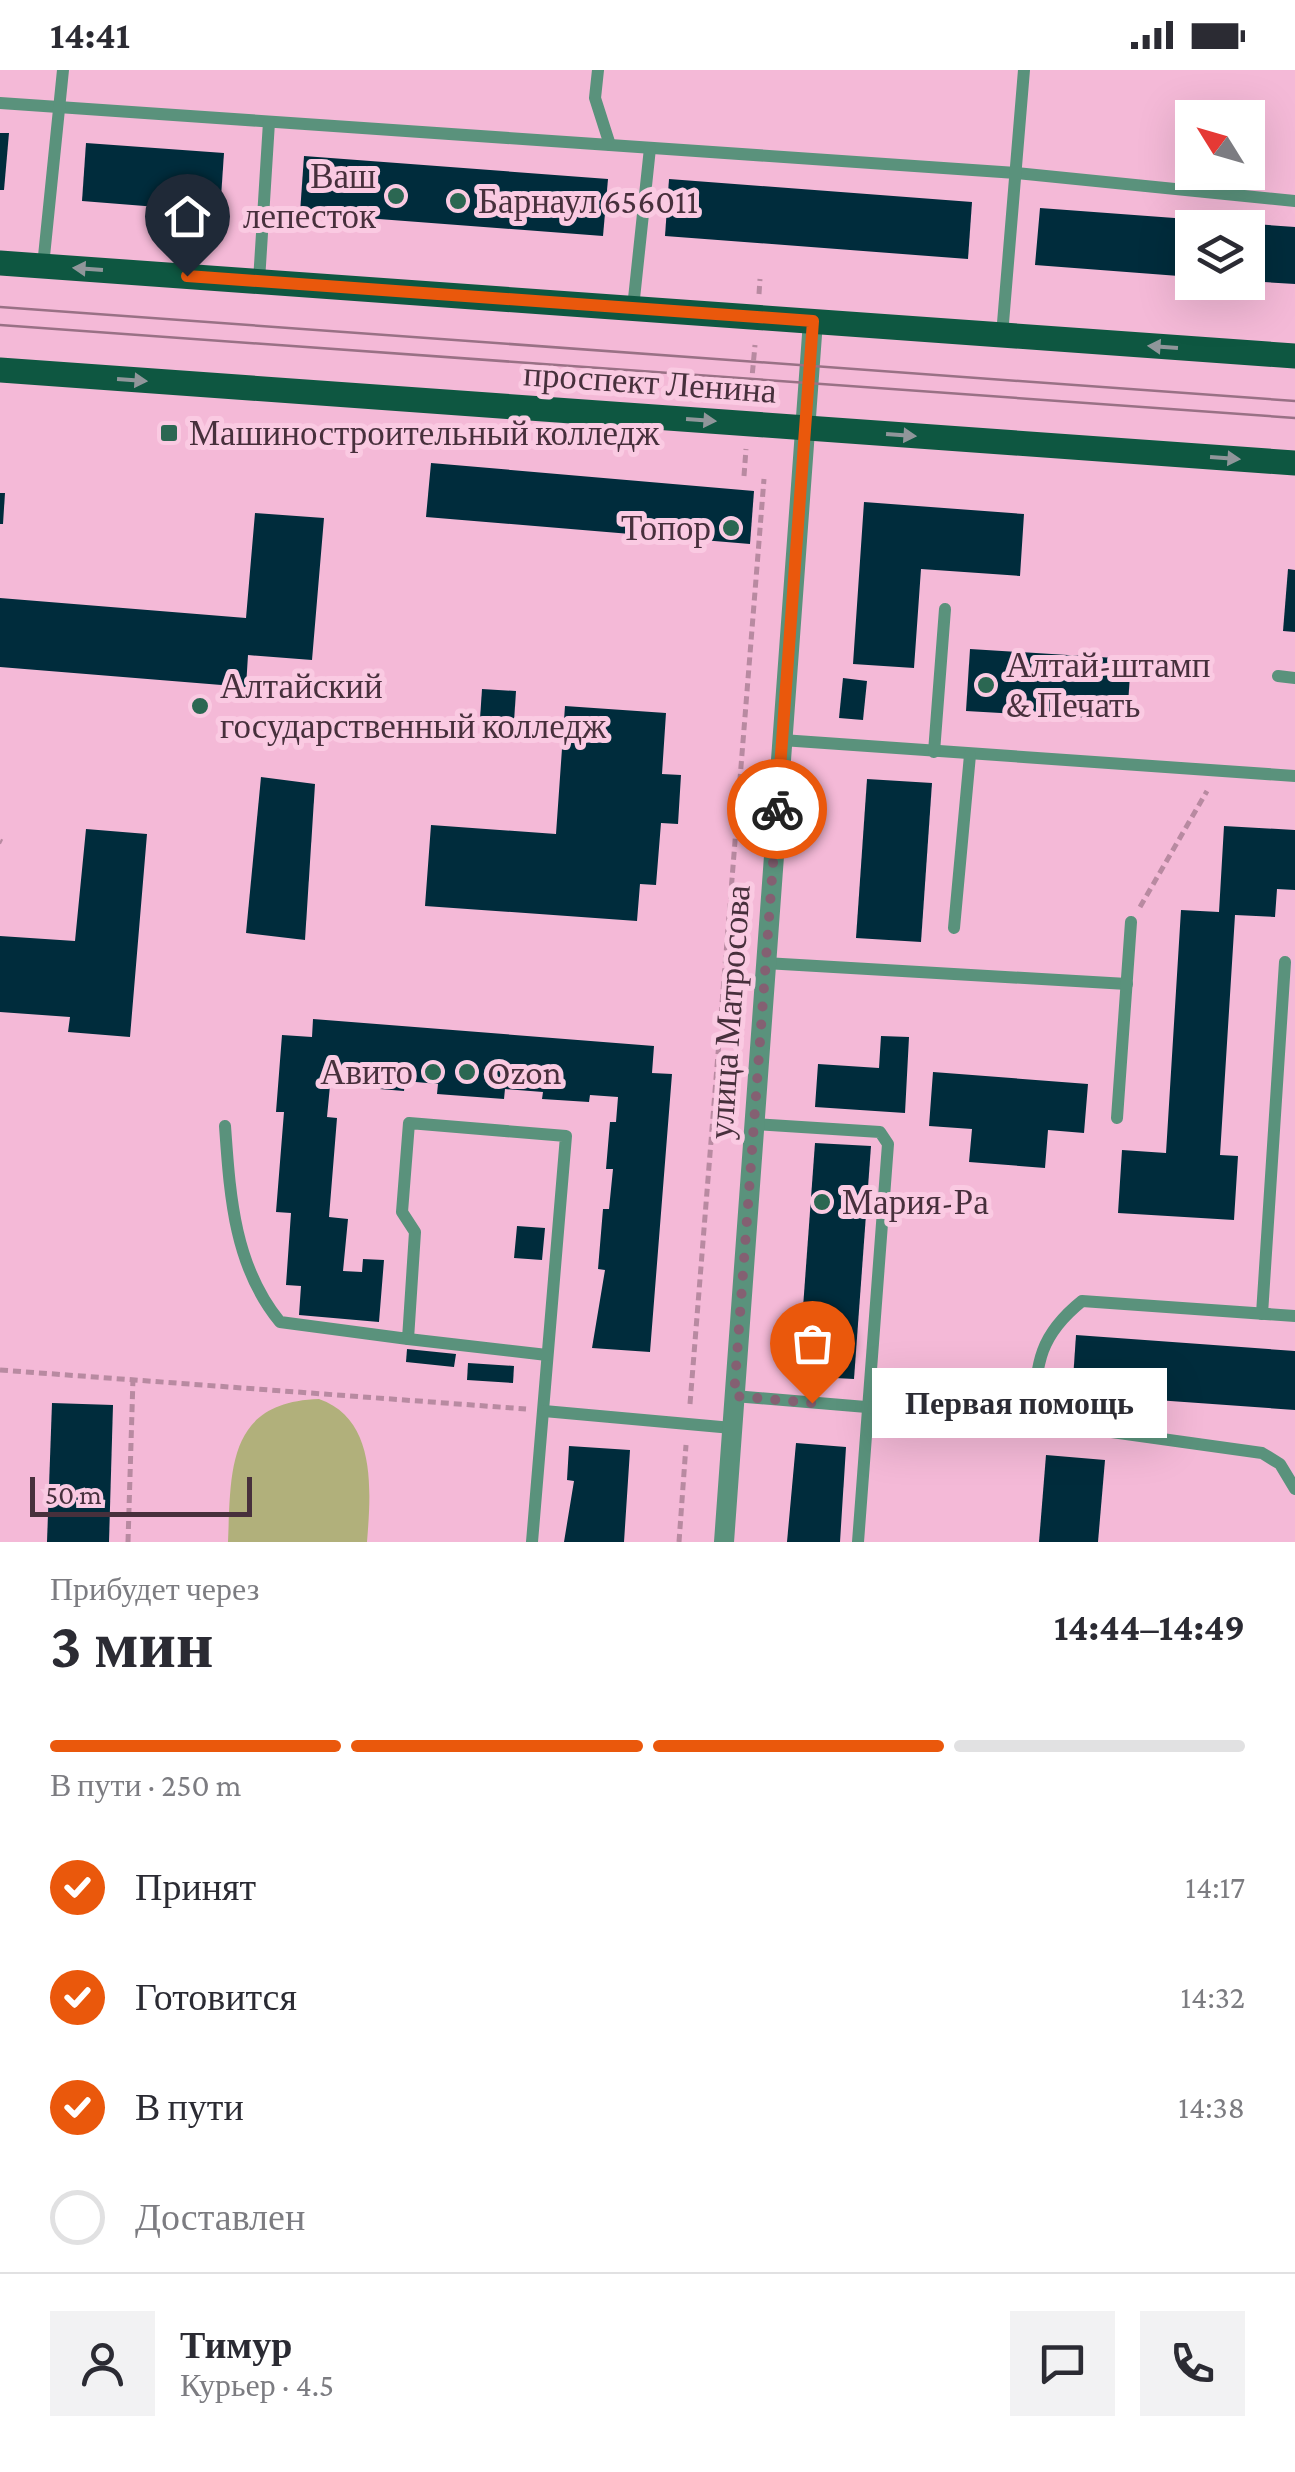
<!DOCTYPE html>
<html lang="ru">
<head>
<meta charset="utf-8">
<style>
  :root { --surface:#fff; --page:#f2f2f3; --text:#2b2b33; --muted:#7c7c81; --line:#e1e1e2; --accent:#ea580c }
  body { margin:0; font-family:"Crimson Pro",serif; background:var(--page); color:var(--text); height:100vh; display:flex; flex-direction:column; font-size:38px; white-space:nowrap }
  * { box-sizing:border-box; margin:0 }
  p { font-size:32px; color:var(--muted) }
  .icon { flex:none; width:55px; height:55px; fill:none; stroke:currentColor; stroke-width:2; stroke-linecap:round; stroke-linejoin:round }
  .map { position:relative; height:1472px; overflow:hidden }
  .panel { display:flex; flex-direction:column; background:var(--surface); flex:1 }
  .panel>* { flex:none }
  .needle { width:65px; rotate:307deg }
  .controls { position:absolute; left:1175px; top:30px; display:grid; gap:20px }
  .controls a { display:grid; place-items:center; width:90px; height:90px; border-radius:0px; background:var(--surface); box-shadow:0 10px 40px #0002; font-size:50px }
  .scale { position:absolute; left:30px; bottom:25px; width:222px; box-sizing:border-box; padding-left:10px; border:5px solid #47303c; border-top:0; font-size:28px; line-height:35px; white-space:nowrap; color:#47303c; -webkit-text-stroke:8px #facae2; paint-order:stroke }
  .pin { position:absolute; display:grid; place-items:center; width:85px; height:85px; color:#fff; margin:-102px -42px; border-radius:50% 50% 50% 0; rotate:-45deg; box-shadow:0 0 10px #0007 }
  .pin .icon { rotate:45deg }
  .courier { position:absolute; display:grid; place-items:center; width:100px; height:100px; margin:-50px; border:8px solid #ea580c; border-radius:50%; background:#fff; color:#222; box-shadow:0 2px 12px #0007 }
  .bubble { position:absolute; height:70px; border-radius:0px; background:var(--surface); box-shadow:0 10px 40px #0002; font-size:32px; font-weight:700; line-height:70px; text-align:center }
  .overview em { font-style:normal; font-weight:700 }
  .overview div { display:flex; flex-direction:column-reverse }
  .overview { display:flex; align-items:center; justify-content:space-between; height:170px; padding:0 50px }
  h1 { font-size:65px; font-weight:700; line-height:75px }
  .bar { display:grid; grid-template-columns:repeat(4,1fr); gap:15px 10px; align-content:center; height:120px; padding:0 50px }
  .bar i { height:12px; border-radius:8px; background:var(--line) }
  .bar .active { background:var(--accent) }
  .bar p { grid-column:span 4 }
  .line { display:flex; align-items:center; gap:25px; padding:0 50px; border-top:2px solid var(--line) }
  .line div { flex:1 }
  .round { display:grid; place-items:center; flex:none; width:105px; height:105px; border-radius:0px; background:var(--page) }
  ol { padding:0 50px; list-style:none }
  li { display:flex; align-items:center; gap:30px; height:110px }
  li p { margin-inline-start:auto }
  li .icon { padding:10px; border-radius:50%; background:var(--accent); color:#fff; stroke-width:4 }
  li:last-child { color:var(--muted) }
  li i { width:55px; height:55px; border:5px solid var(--line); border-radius:50% }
  .status { display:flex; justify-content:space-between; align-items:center; height:70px; padding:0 50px; background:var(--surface); direction:ltr }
  .status svg { height:28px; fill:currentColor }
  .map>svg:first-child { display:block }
</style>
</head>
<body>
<div class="status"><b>14:41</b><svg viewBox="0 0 49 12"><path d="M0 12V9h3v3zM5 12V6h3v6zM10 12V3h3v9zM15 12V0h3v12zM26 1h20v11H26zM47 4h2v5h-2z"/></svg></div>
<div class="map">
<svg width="1295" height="1472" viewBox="0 0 1295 1472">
  <rect width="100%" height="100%" fill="#f4b9d7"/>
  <!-- green -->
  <path fill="#b1b07b" d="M319,1329C377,1349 371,1421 367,1472H228C231,1399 227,1332 319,1329Z"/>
  <!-- building -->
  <g fill="#002c3c">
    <polygon points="0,63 9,63 4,120 0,120"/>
    <polygon points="86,73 224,83 220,142 82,131"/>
    <polygon points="304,86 608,109 603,166 300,143"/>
    <polygon points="669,109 972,132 968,189 665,166"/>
    <polygon points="1040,138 1295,157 1295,214 1248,211 1248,158 1192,158 1192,207 1035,195"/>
    <polygon points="431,393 754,421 750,474 426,447"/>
    <polygon points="0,423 5,423 3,454 0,454"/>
    <polygon points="864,432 1024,444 1020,506 921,499 914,598 853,594"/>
    <polygon points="255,443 324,448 312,590 248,585 246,617 0,597 0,528 246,548"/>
    <polygon points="1288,499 1295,500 1295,562 1283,561"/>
    <polygon points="970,579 1131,589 1127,650 966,641"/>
    <polygon points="843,608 867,611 863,650 839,648"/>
    <polygon points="482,619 516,621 514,652 480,649"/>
    <polygon points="565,636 666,643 662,704 681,705 678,754 661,753 656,815 640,814 637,851 425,836 431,755 556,764"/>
    <polygon points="261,707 315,714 305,870 246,863"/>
    <polygon points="867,709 932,713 921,872 856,868"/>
    <polygon points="1224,756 1295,760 1295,820 1277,819 1275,847 1235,845 1220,1085 1238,1086 1234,1150 1118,1143 1122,1080 1166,1083 1181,840 1219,842"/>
    <polygon points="86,759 147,764 130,967 68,962 70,947 0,942 0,866 75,871"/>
    <polygon points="313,949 654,976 652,1003 672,1004 650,1282 592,1278 605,1200 598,1199 603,1139 609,1139 613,1099 606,1099 610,1052 616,1052 618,1027 590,1025 589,1032 542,1029 543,1022 505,1019 504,1029 437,1024 438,1014 405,1011 404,1021 355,1017 356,1008 331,1005 327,1047 337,1048 329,1147 348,1149 343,1201 362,1202 363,1189 384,1190 379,1252 299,1245 301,1216 286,1215 291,1143 276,1142 284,1042 276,1042 282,965 312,967"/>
    <polygon points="881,966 909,967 905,1043 815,1037 818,994 879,998"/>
    <polygon points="933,1002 1088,1014 1084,1063 1048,1060 1045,1098 969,1092 972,1059 929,1056"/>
    <polygon points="815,1073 871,1076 854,1309 798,1306"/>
    <polygon points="517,1156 545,1158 542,1190 514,1188"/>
    <polygon points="1076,1265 1295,1281 1295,1340 1072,1324"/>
    <polygon points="407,1279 456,1284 454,1297 406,1292"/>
    <polygon points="468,1293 514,1296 513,1313 467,1310"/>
    <polygon points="52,1333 113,1335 109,1472 47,1472"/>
    <polygon points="796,1373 846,1377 840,1472 787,1472"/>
    <polygon points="569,1376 630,1380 624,1472 564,1472 574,1411 567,1410"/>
    <polygon points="1046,1385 1105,1390 1098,1472 1039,1472"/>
  </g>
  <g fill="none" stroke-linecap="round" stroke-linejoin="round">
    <!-- path -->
    <g stroke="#b88aa1" stroke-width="5" stroke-dasharray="8 5" stroke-linecap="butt">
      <polyline points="759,224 760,209"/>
      <polyline points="750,329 755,275"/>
      <polyline points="744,406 746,379"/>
      <polyline points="0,771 2,772"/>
      <polyline points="1140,837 1207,721"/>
      <polyline points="0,1300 526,1339"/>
      <polyline points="690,1334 764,409"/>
      <polyline points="128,1472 133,1308"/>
      <polyline points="679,1472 686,1375"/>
    </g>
    <!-- service -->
    <g stroke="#5a927c" stroke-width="12">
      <polyline points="598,0 595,28 610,75"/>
      <polyline points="0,33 1016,103 1295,131"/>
      <polyline points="43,196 63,0"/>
      <polyline points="259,211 269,52"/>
      <polyline points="633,238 650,78"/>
      <polyline points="1002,265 1024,0"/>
      <polyline points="1278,606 1295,608"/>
      <polyline points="782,670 1295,706"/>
      <polyline points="934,682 945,539"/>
      <polyline points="954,858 970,685"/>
      <polyline points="765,893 1127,914"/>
      <polyline points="1117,1048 1131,852"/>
      <polyline points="754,1054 880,1062 888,1074 858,1472"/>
      <path d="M225,1056C230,1126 234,1196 280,1252L408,1269L415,1162L402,1142L409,1053L566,1066L532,1472"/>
      <polyline points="1262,1244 1285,892"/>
      <polyline points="408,1269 547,1285"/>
      <polyline points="734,1326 1033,1351 1262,1383 1280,1394 1295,1419"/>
      <polyline points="544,1341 732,1358"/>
      <path d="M1033,1351C1037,1296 1036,1268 1082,1231L1295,1246"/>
    </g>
    <!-- tertiary -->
    <polyline stroke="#5a927c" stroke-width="20" points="724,1472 813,251"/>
    <!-- primary -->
    <g stroke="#0e5741" stroke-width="25">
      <polyline points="0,193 1295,286"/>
      <polyline points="0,300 1295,393"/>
    </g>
    <!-- tram -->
    <g stroke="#997185" stroke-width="2.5">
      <polyline points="0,237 1295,331"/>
      <polyline points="0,255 1295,348"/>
    </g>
  </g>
  <!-- one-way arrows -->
  <defs><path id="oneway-solid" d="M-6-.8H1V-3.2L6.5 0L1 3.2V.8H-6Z" transform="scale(2.5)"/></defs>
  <g fill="#90969a">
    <use href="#oneway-solid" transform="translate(88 199) rotate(-176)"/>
    <use href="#oneway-solid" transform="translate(1163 277) rotate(-176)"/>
    <use href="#oneway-solid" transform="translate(132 310) rotate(4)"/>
    <use href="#oneway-solid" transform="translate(701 350) rotate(4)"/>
    <use href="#oneway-solid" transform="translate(901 365) rotate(4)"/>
    <use href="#oneway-solid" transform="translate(1225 388) rotate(4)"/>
  </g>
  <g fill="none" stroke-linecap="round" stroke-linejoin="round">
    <!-- done -->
    <polyline stroke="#846072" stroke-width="10" stroke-dasharray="0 18" points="777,739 734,1326 812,1333"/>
    <!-- route -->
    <polyline stroke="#ea580c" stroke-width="12" points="187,206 813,251 777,739"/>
  </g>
  <!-- markers -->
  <g fill="#2b6752" stroke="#facae2" stroke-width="4">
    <circle cx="396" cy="126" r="10"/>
    <circle cx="458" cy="131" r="10"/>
    <rect x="159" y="353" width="20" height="20" rx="5"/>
    <circle cx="731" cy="458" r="10"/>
    <circle cx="986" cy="615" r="10"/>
    <circle cx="200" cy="636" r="10"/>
    <circle cx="433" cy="1002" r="10"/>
    <circle cx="467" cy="1002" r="10"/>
    <circle cx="822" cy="1132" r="10"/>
  </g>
  <g text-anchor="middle" stroke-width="10" stroke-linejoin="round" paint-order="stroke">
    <!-- poi labels -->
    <g font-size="35" fill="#47303c" stroke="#facae2" text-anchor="start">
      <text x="376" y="118" text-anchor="end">Ваш<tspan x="376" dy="40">лепесток</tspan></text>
      <text x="478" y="143">Барнаул 656011</text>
      <text x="189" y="375">Машиностроительный колледж</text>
      <text x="711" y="470" text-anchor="end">Топор</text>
      <text x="1006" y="607">Алтай-штамп<tspan x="1006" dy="40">&amp; Печать</tspan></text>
      <text x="220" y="628">Алтайский<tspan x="220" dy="40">государственный колледж</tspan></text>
      <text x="413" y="1014" text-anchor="end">Авито</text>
      <text x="487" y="1014">Ozon</text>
      <text x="842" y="1144">Мария-Ра</text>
    </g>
    <!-- street labels -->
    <g font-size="35" fill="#47303c" stroke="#facae2">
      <text transform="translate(650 312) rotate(4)" y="12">проспект Ленина</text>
      <text transform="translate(729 942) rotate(-86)" y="12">улица Матросова</text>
    </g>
  </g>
</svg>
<div class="controls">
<a><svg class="needle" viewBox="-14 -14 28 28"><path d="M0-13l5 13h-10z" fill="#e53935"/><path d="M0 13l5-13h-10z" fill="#7c7c81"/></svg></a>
<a><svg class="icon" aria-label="layers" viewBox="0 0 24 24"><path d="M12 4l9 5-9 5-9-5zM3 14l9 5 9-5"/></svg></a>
</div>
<div class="scale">50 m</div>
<div class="pin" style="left:812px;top:1333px;background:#ea580c"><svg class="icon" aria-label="bag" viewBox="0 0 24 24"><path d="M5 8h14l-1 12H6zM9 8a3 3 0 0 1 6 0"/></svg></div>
<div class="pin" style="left:187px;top:206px;background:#1f2937"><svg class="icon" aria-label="home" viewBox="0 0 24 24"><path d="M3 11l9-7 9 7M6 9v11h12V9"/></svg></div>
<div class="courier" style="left:777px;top:739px"><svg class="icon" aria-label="bike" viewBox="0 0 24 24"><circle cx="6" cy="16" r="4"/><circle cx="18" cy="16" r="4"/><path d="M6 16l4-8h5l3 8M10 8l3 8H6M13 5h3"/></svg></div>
<div class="bubble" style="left:872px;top:1298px;width:295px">Первая помощь</div>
</div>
<section class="panel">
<div class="overview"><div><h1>3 мин</h1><p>Прибудет через</p></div><em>14:44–14:49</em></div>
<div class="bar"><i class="active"></i><i class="active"></i><i class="active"></i><i></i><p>В пути · 250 m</p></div>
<ol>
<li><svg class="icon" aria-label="check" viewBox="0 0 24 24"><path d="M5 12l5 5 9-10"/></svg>Принят<p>14:17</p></li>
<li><svg class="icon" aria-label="check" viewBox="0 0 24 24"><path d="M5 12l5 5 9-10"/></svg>Готовится<p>14:32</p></li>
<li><svg class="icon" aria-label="check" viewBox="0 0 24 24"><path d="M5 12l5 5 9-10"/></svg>В пути<p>14:38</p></li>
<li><i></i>Доставлен</li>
</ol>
<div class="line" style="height:180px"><a class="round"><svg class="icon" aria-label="person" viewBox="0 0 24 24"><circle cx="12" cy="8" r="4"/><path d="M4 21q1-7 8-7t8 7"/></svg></a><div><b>Тимур</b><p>Курьер · 4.5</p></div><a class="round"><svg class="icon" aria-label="chat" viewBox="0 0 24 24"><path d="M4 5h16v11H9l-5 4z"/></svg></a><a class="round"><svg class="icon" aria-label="phone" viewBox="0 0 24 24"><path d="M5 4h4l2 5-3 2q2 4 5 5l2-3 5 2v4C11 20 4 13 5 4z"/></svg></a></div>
</section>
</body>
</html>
